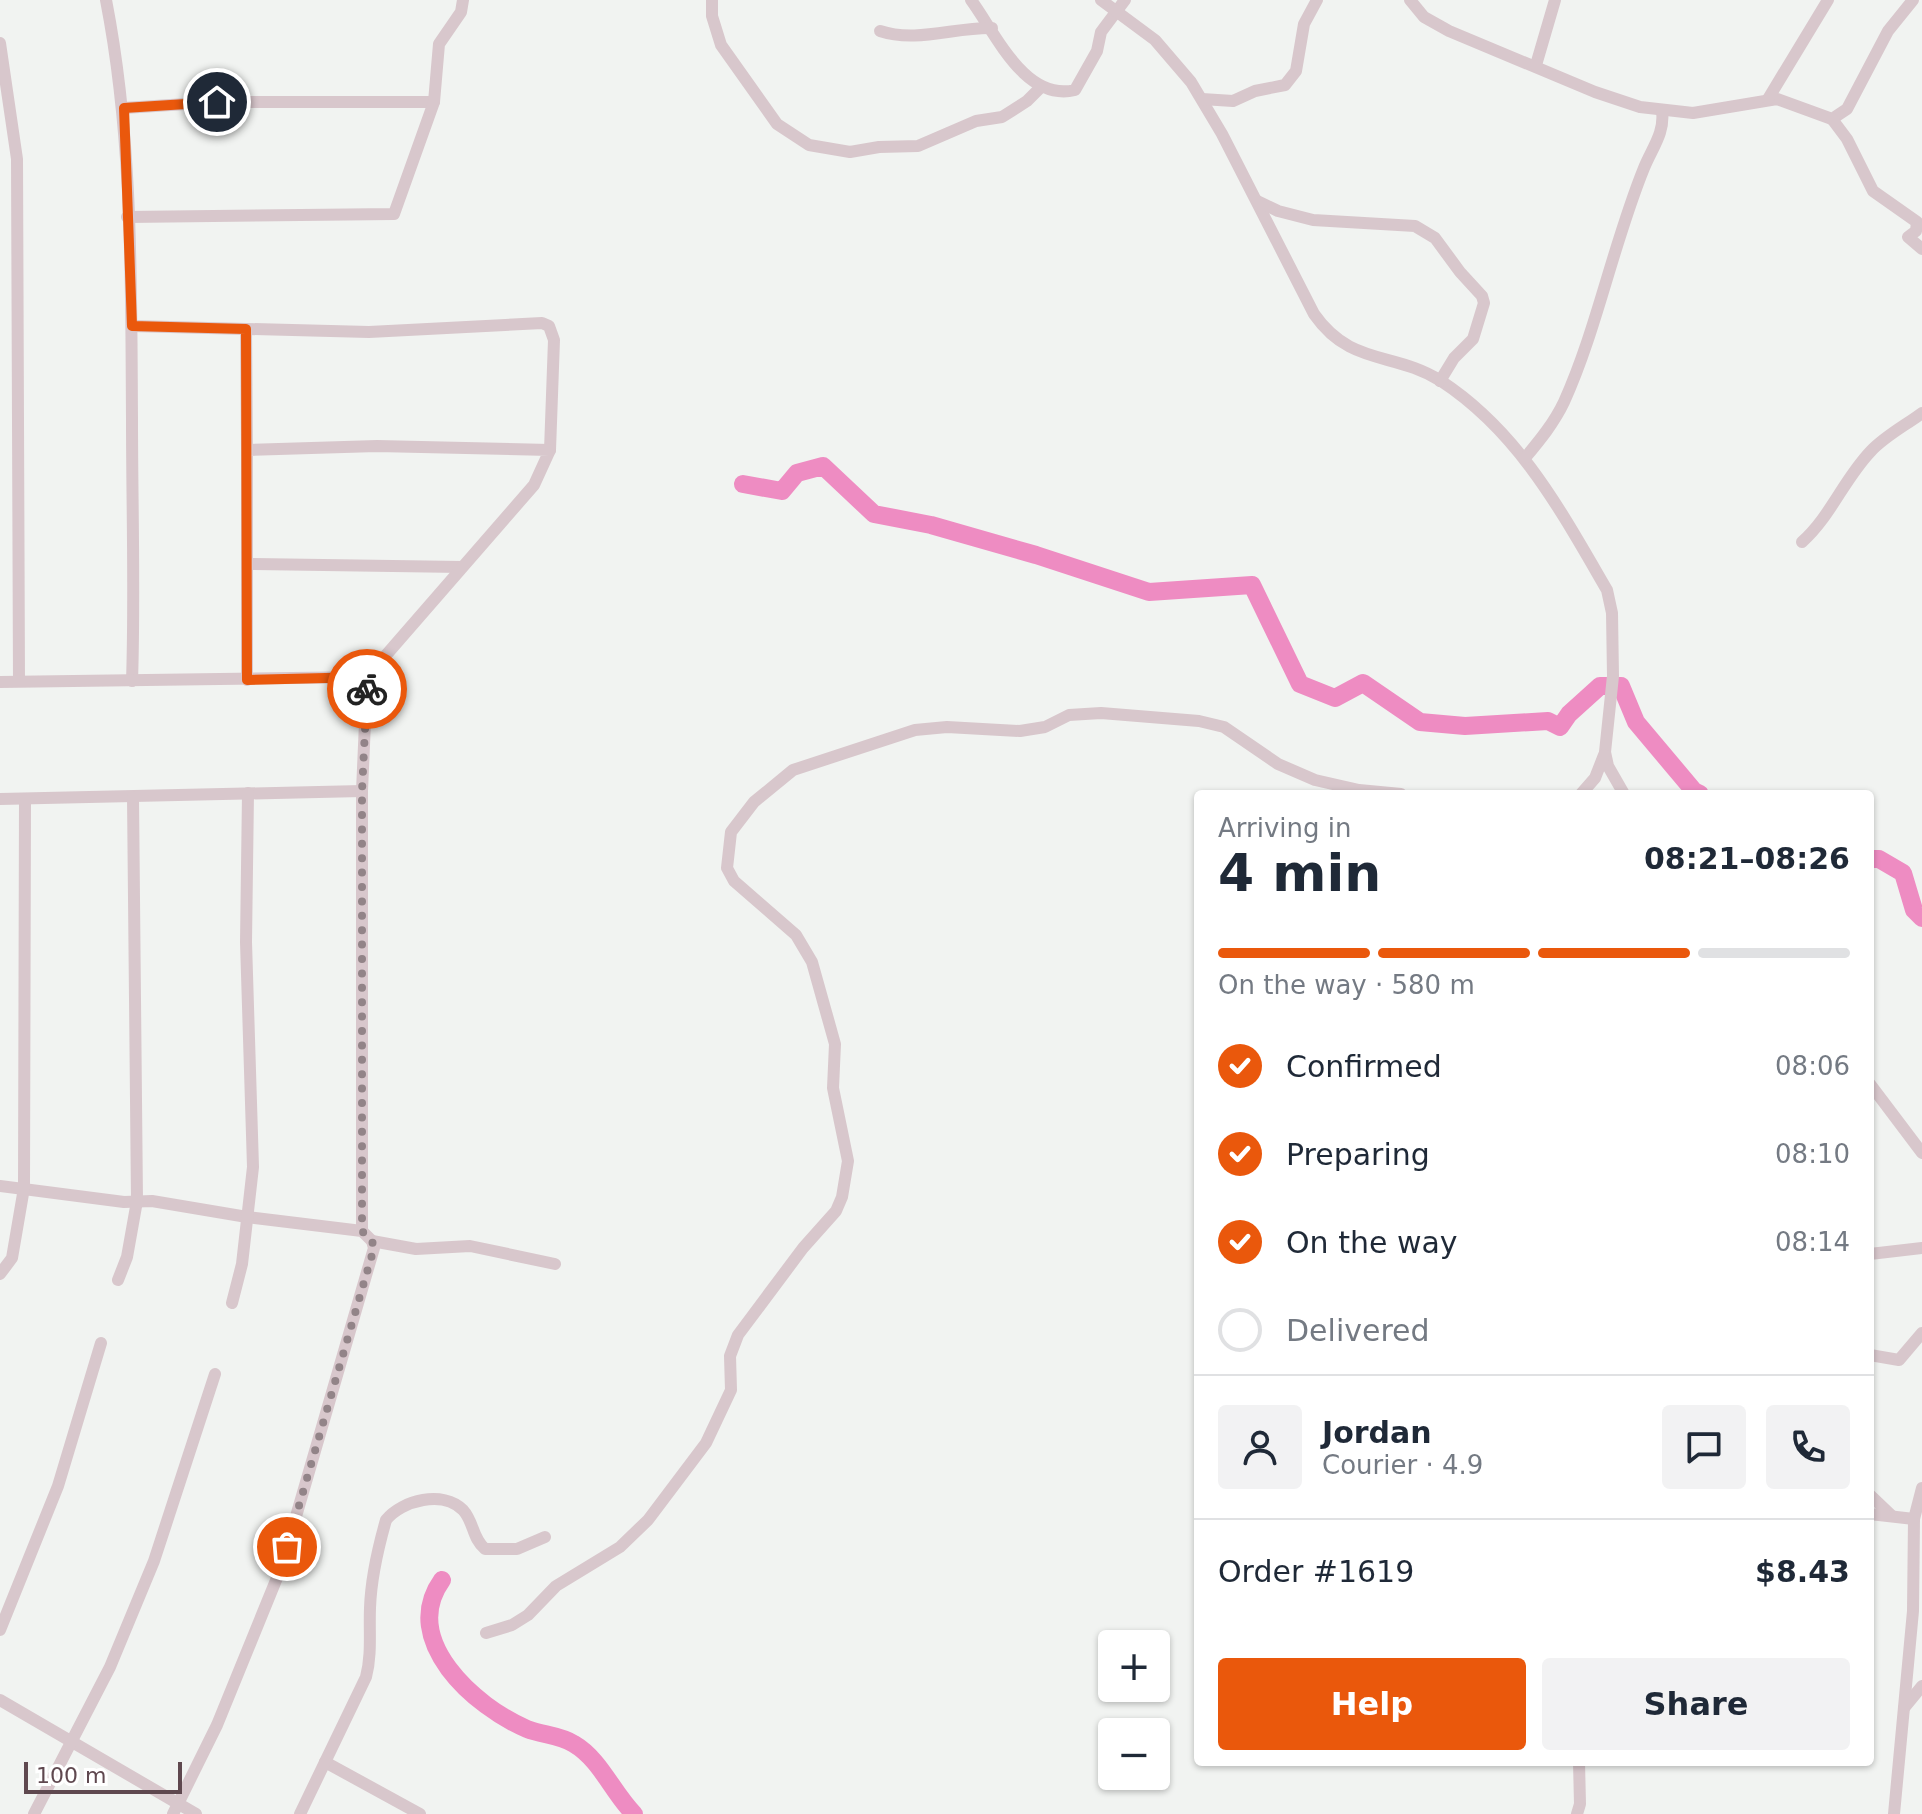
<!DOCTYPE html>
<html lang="en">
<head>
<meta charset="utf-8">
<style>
  :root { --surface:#fff; --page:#f2f2f3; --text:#1f2937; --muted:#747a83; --line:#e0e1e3; --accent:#ea580c }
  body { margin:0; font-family:"DejaVu Sans",sans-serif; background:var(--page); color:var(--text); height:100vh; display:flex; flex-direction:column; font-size:30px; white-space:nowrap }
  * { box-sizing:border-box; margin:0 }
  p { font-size:26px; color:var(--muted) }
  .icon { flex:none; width:44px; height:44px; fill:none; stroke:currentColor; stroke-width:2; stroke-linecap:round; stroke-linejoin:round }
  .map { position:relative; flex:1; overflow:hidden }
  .panel { position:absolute; left:1194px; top:790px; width:680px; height:976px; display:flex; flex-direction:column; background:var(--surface); border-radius:8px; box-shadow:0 2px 6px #0004 }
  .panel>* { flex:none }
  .tools { position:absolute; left:1098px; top:1630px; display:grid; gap:16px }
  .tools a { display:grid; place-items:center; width:72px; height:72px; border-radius:8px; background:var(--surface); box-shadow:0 2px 6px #0004; font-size:40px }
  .scale { position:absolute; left:24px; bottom:20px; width:158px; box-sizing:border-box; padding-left:8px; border:4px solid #5f484f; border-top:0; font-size:22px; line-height:28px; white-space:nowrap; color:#5f484f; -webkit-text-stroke:6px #fff; paint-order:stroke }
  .pin { position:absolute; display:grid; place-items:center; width:68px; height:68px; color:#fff; margin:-34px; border:4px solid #fff; border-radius:50%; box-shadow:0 2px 8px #0007 }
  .courier { position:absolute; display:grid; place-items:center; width:80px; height:80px; margin:-40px; border:6px solid #ea580c; border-radius:50%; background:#fff; color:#222; box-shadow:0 2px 10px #0007 }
  .headline em { font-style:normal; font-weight:700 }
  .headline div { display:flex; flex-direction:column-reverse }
  .headline { display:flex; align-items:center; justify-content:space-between; height:136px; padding:0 24px }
  h1 { font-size:52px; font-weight:700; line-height:60px }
  .bar { display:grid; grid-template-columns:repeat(4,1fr); gap:12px 8px; align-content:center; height:96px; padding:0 24px }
  .bar i { height:10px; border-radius:6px; background:var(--line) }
  .bar .active { background:var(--accent) }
  .bar p { grid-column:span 4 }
  .line { display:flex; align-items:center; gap:20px; padding:0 24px; border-top:2px solid var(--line) }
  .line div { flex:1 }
  .round { display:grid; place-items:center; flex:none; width:84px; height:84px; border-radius:8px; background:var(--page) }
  ol { padding:0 24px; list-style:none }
  li { display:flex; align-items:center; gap:24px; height:88px }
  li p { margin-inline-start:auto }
  li .icon { padding:8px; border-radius:50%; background:var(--accent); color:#fff; stroke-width:4 }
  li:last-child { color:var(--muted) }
  li i { width:44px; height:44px; border:4px solid var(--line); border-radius:50% }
  .action { display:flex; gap:16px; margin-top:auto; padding:16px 24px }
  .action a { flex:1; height:92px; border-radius:8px; background:var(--accent); color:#fff; font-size:32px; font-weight:700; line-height:92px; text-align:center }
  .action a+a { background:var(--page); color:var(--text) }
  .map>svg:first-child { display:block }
</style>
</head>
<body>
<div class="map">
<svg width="1922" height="1814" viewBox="0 0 1922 1814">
  <rect width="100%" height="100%" fill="#f1f3f1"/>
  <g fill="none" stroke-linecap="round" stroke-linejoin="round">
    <!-- river -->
    <g stroke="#ee8cc2" stroke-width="18">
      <polyline points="743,484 782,491 797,473 823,466 874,514 931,525 1036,555 1149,592 1252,585 1300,684 1335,698 1363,683 1420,722 1465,726 1548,721 1560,727 1569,714 1600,686 1621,686 1636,722 1694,791 1700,794"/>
      <polyline points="1870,859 1879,859 1903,873 1914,910 1922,918"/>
      <path d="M442,1580C399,1640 475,1707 527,1729C542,1735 560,1735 574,1744C600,1759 613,1793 634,1814"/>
    </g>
    <!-- street -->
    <g stroke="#d8c7cc" stroke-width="12">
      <path d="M106,0C133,138 131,279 132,419C132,507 135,594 132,681"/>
      <polyline points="712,0 712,16 721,45 777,124 809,145 850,152 879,147 918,146 976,121 1002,117 1027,101 1040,88"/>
      <path d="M971,0C996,34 1025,102 1075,90L1097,51L1101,32L1125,0"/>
      <path d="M1101,0L1155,40L1191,82L1222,134L1314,314C1351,367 1394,351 1441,381C1519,432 1561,511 1607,590L1612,613L1613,676L1605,752L1608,766L1624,794"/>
      <polyline points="1410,0 1424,17 1449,31 1595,92 1640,107 1693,113 1777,99 1832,119 1847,109 1888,31 1913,0"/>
      <path d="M880,31C916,43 955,27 992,28"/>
      <polyline points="0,43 17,159 19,681"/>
      <polyline points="1536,65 1555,0"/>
      <polyline points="1202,99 1233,101 1255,91 1285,85 1296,71 1304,24 1317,0"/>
      <polyline points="1768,99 1828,0"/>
      <polyline points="124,108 217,102 434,102"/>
      <polyline points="1832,119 1847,139 1873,191 1917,222 1916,231 1908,237 1922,249"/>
      <polyline points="1257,201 1278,211 1313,220 1415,226 1435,238 1460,272 1482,296 1484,303 1473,339 1454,358 1440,381"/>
      <polyline points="127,217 394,214 434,102 439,44 461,12 463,0"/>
      <polyline points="132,326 369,332 542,323 549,326 554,340 550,450"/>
      <polyline points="246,329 247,450"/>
      <path d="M1525,458C1540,440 1554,423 1564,402C1597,329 1613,244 1644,168C1652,148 1665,133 1662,111"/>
      <path d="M1802,542C1831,516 1844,479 1871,451C1885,436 1906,425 1922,413"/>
      <polyline points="249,564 462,567"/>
      <polyline points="247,680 247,450 377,446 550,450 534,485 367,677 362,791 362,1231"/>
      <polyline points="0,682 367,677"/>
      <polyline points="1581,794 1595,778 1604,755"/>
      <polyline points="0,799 362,791"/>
      <polyline points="1870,1084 1922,1153"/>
      <polyline points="0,1186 124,1202 152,1201 247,1217 362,1231 372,1241 374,1248 281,1568 217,1725 173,1814"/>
      <polyline points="372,1241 416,1249 470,1246 555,1264"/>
      <polyline points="1870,1254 1922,1248"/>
      <polyline points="0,1274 12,1258 24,1188 25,799"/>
      <polyline points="118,1280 127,1257 137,1201 133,797"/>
      <polyline points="232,1303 242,1264 253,1167 246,942 248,793"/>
      <polyline points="1870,1355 1899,1360 1922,1333"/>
      <polyline points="1870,1495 1892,1516"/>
      <polyline points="1870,1514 1914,1519"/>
      <polyline points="0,1630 58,1486 101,1343"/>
      <polyline points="486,1633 512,1625 528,1615 556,1586 620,1547 648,1520 706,1443 731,1390 730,1356 738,1335 803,1248 836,1211 842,1197 848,1161 833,1088 835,1044 812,962 796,935 734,881 727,868 731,832 754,802 793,770 915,730 947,727 1020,731 1045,727 1069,715 1101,713 1199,721 1224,727 1278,764 1315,780 1359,790 1401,794"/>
      <polyline points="0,1700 196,1814"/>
      <polyline points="1904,1708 1922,1686"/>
      <polyline points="325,1762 420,1814"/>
      <polyline points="34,1814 110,1667 154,1561 215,1374"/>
      <path d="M300,1814L366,1677C372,1654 369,1632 370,1608C371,1578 378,1548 386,1520C402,1500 443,1490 463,1510C474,1522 472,1538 485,1549H517L545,1537"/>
      <polyline points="1577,1814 1580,1804 1579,1762"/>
      <polyline points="1894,1814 1913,1611 1914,1519 1922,1488"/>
    </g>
  </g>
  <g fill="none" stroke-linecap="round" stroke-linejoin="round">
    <!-- done -->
    <polyline stroke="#928488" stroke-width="8" stroke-dasharray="0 14.4" points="287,1547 374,1248 372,1241 362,1231 362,791 367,689"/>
    <!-- route -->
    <polyline stroke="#ea580c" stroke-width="10" points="217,102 124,108 132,326 246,329 247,680 367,677 367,689"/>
  </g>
</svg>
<div class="tools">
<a>+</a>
<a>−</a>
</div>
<div class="scale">100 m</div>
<div class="pin" style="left:287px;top:1547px;background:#ea580c"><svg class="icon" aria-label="bag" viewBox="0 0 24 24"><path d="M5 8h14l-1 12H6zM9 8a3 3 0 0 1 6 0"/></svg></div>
<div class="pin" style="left:217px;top:102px;background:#1f2937"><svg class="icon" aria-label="home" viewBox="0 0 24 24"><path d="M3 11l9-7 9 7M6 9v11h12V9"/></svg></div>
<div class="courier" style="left:367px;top:689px"><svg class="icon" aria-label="bike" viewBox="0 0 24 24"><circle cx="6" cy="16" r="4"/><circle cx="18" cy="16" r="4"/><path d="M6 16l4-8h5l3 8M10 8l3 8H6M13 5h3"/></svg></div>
<section class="panel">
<div class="headline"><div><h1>4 min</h1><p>Arriving in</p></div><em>08:21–08:26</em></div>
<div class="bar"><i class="active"></i><i class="active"></i><i class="active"></i><i></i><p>On the way · 580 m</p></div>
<ol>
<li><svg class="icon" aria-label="check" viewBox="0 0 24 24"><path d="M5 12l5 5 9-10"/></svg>Confirmed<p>08:06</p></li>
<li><svg class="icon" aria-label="check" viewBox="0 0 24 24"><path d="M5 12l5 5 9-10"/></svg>Preparing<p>08:10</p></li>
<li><svg class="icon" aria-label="check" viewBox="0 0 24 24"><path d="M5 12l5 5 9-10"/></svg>On the way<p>08:14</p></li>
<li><i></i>Delivered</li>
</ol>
<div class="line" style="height:144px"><a class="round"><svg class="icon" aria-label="person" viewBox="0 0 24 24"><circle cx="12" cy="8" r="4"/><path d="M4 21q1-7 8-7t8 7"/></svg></a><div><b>Jordan</b><p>Courier · 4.9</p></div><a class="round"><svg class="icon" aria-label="chat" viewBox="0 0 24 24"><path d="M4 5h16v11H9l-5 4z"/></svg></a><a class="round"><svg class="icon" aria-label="phone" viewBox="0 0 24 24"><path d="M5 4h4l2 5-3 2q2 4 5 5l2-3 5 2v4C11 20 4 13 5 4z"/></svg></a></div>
<div class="line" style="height:104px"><div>Order #1619</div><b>$8.43</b></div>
<div class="action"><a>Help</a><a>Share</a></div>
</section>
</div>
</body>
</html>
